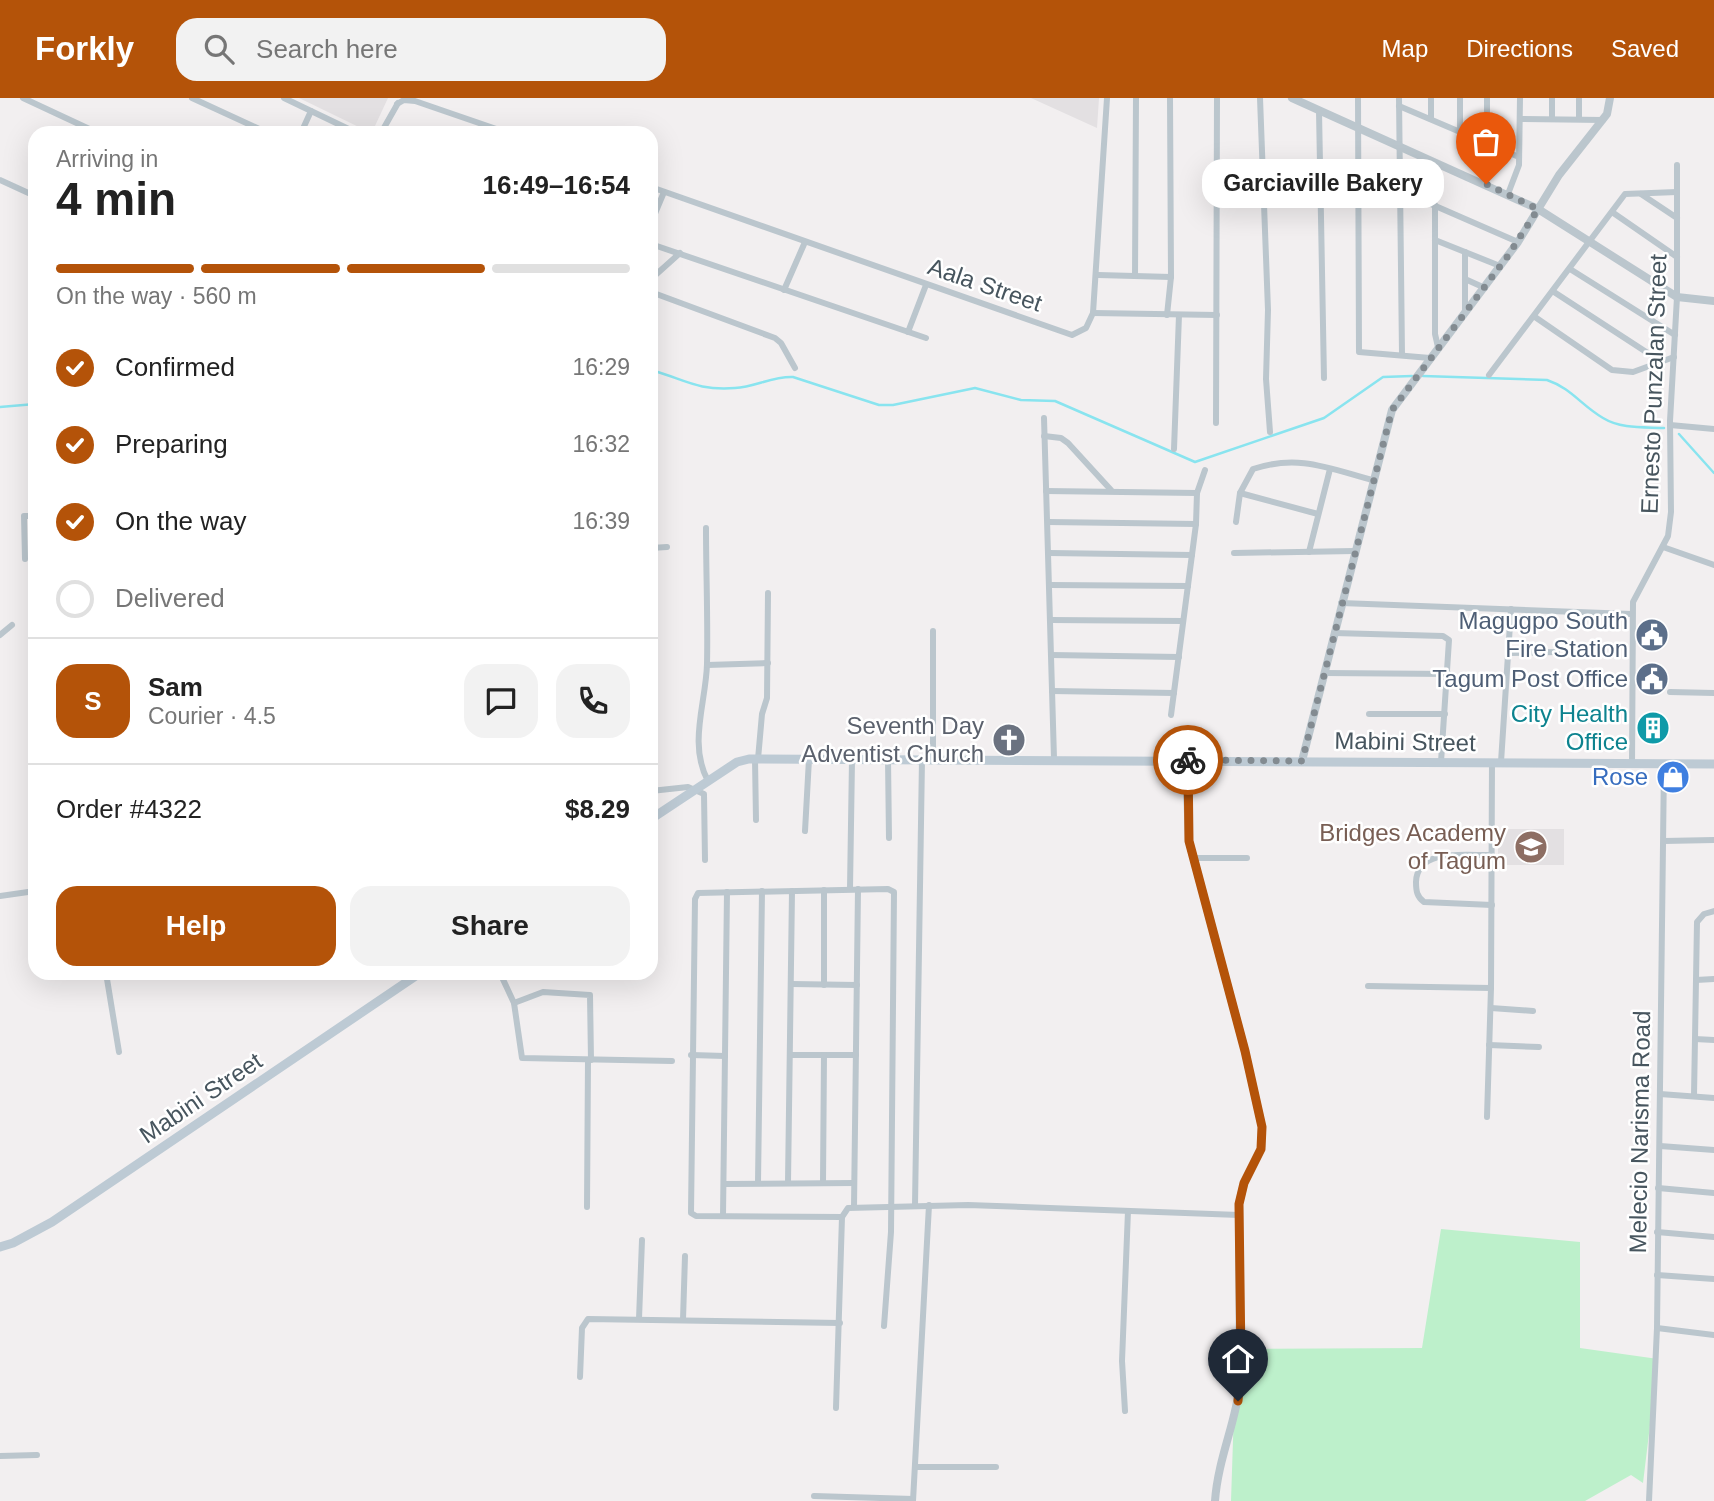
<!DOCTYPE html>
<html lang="en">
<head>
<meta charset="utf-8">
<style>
  :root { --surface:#fff; --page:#f2f2f2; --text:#222; --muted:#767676; --line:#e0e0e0; --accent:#b45309 }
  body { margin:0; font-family:Arial,sans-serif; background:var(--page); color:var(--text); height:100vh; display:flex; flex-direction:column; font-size:26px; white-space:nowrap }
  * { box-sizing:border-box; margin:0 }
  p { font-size:23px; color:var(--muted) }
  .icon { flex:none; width:38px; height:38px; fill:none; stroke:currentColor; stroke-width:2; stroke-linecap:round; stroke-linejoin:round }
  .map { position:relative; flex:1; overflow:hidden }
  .drawer { position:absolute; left:28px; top:28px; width:630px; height:854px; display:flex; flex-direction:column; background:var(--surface); border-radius:21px; box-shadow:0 7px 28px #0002 }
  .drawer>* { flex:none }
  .pin { position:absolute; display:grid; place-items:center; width:60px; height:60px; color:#fff; margin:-72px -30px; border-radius:50% 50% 50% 0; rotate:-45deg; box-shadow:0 0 7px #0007 }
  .pin .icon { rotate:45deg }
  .courier { position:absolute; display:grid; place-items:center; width:70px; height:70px; margin:-35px; border:5px solid #b45309; border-radius:50%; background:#fff; color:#222; box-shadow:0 2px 9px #0007 }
  .bubble { position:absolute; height:49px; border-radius:21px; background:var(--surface); box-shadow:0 7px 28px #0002; font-size:23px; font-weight:800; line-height:49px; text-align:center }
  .overview em { font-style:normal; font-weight:800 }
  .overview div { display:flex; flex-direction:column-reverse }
  .overview { display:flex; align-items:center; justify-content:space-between; height:119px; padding:0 28px }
  h1 { font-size:46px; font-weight:800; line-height:52px }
  .bar { display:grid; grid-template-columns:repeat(4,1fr); gap:10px 7px; align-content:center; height:84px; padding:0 28px }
  .bar i { height:9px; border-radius:5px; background:var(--line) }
  .bar .selected { background:var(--accent) }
  .bar p { grid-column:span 4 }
  .line { display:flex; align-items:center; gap:18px; padding:0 28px; border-top:2px solid var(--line) }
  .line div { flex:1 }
  .round { display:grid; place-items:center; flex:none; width:74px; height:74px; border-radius:21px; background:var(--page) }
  ol { padding:0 28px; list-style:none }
  li { display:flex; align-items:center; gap:21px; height:77px }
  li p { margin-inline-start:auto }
  li .icon { padding:7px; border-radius:50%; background:var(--accent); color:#fff; stroke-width:4 }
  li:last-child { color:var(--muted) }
  li i { width:38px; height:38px; border:4px solid var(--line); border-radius:50% }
  .cta { display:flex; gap:14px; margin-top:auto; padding:14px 28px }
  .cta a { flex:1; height:80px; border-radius:21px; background:var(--accent); color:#fff; font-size:28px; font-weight:800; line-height:80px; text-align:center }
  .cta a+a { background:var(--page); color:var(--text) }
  header { display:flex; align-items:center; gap:42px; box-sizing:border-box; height:98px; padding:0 35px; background:var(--accent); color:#fff }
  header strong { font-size:33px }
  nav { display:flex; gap:38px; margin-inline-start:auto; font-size:24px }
  .search { width:490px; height:63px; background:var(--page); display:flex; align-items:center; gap:18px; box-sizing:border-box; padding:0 24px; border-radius:21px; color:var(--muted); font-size:26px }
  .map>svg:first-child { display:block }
</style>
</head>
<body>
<header>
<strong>Forkly</strong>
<div class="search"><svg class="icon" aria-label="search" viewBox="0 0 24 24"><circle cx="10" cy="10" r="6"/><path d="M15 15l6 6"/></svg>Search here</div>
<nav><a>Map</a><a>Directions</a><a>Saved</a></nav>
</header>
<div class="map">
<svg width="1714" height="1403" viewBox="0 0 1714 1403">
  <rect width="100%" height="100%" fill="#f2eff0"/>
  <!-- education -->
  <g fill="#e3e0e2">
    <polygon points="299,0 388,0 374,30 365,32"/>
    <polygon points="1031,0 1099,0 1097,30"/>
    <rect x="1498" y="731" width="66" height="36"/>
  </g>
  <!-- green -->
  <polygon fill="#bdf0cb" points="1441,1131 1580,1144 1580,1250 1658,1261 1643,1385 1631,1377 1585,1403 1231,1403 1236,1251 1422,1250"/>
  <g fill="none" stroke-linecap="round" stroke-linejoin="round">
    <!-- stream -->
    <g stroke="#89e4ef" stroke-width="2.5">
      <path d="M651,272C684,281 697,293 735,290C755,289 773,278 793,279L879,307H893L975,290L1021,302L1055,303L1195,364L1324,320L1383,279L1412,278"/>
      <path d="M1423,278L1547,282C1571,290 1582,308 1603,320C1621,331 1643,329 1664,330"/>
      <polyline points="0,309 35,306"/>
      <polyline points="1679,336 1714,375"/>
    </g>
    <!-- minor -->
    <g stroke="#bbc6cd" stroke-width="6">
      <polyline points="23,0 98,35"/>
      <polyline points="192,0 268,35"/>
      <polyline points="284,0 357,35"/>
      <polyline points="1260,0 1268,212 1266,281 1270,334"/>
      <polyline points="1358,0 1359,254 1430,260"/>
      <polyline points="1399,0 1402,256"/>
      <polyline points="1431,0 1431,21"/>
      <polyline points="1460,0 1460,34"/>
      <polyline points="1487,0 1487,45"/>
      <polyline points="1552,0 1552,21"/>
      <polyline points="397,6 404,2 415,3 508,35"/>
      <polyline points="1399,8 1519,59"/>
      <polyline points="1319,13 1324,280"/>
      <polyline points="1521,21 1603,22"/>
      <polyline points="1579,21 1579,0"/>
      <polyline points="301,35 311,13"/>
      <polyline points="381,35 398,5"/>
      <polyline points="0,82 35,98"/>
      <polyline points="651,89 1072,237 1086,230 1093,215 1107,0"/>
      <polyline points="1401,93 1518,144"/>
      <polyline points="1508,96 1519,67 1520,0"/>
      <polyline points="1641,96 1677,120"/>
      <polyline points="1435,107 1435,236 1438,249"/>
      <polyline points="1612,114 1677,159"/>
      <polyline points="651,125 664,94"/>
      <polyline points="1435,142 1500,168"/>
      <polyline points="651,146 926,240"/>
      <polyline points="1570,171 1675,237"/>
      <polyline points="1098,177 1171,179"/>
      <polyline points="1135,178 1136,0"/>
      <polyline points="651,181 680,155"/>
      <polyline points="1465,181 1485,190"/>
      <polyline points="784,192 805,144"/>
      <polyline points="651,194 775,240 781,245 795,270"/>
      <polyline points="1554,194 1660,263"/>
      <polyline points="1465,214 1465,154"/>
      <polyline points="1093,215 1217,217"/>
      <polyline points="1167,217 1171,179 1170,0"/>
      <polyline points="1535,219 1612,272 1633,274 1674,259"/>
      <polyline points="908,234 926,187"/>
      <polyline points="1489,277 1625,96 1677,94"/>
      <polyline points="1044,320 1054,660"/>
      <polyline points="1216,325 1217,0"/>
      <polyline points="1670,327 1714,331"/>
      <polyline points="1044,338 1061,340 1068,345 1111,392"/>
      <polyline points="1174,351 1179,217"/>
      <polyline points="1046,393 1197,395"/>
      <polyline points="1240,395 1318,416"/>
      <polyline points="1048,424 1196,426"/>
      <path d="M1236,424L1240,395L1253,371C1298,356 1328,370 1372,382"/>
      <path d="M706,430C706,475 708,521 707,566C706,605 688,646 708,683"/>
      <polyline points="1663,449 1714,467"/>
      <polyline points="651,450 667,449"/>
      <polyline points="1309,454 1330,371"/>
      <polyline points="1049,455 1192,457"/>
      <polyline points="1234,455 1354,453"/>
      <polyline points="25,461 24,418 35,418"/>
      <polyline points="1050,487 1188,488"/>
      <polyline points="1341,505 1631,516"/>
      <polyline points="1051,522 1183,523"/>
      <polyline points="933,533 933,661"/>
      <polyline points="1334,535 1443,538 1449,542 1441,664"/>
      <polyline points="0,537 12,527"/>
      <polyline points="1508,555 1557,554"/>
      <polyline points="1051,557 1179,559"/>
      <polyline points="707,567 768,565"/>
      <polyline points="1324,575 1449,576"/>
      <polyline points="1052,593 1174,595"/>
      <polyline points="1670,594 1714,595"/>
      <polyline points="1369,616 1445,616"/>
      <polyline points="1171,617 1196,426 1197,395 1205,372"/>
      <polyline points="755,661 756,722"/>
      <polyline points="758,661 762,616 767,600 768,495"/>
      <polyline points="888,661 889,740"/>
      <polyline points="1501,664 1511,511"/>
      <polyline points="1632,666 1633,504 1668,438 1671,414 1670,323 1677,199 1677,67"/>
      <polyline points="651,693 688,689 704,696 705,762"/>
      <polyline points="805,733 809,661"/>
      <polyline points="1664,743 1714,742"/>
      <polyline points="1193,760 1247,760"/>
      <polyline points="850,791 852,662"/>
      <polyline points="824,792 824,887"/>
      <polyline points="0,798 35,793"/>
      <path d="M1492,807L1424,804C1417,799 1416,793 1416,784C1417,749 1468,758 1492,757"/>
      <polyline points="106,875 119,954"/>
      <polyline points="500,875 514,905 522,960 672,963"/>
      <polyline points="1696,882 1714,881"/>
      <polyline points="792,886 857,887"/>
      <polyline points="1368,888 1491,890"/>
      <polyline points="514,905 543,894 590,897 591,962"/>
      <polyline points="1491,910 1533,913"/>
      <polyline points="1695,941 1714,942"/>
      <polyline points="1489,947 1539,949"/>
      <polyline points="691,957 725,958"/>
      <polyline points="791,957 856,957"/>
      <polyline points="1660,996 1714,1000"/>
      <polyline points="1694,998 1697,824 1704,816 1714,813"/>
      <polyline points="1487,1019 1491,890 1492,664"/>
      <polyline points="1660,1048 1714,1052"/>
      <polyline points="823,1084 824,957"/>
      <polyline points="758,1085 762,793"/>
      <polyline points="788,1085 792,793"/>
      <polyline points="724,1086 854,1085"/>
      <polyline points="1658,1090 1714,1095"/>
      <polyline points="915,1107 922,661"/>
      <polyline points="587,1109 588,962"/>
      <polyline points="854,1109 858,791"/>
      <polyline points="723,1118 727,794"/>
      <polyline points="842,1119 696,1118 691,1115 695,801 698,795 888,791 894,794 891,1134 884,1228"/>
      <polyline points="1657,1134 1714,1139"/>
      <polyline points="1657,1177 1714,1181"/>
      <polyline points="639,1221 642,1142"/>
      <polyline points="683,1222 685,1158"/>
      <polyline points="1657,1230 1714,1237"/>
      <polyline points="580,1279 582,1230 588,1221 840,1225"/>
      <polyline points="836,1310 842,1119 848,1110 968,1107 1239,1117"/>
      <polyline points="1125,1313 1122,1263 1128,1113"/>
      <polyline points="0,1358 37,1357"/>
      <polyline points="915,1369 996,1369"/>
      <polyline points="814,1398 913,1401"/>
      <polyline points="913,1403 929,1107"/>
      <polyline points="1649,1403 1657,1230 1664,666"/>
    </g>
    <!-- tertiary -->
    <g stroke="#bbc6cd" stroke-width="8">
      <polyline points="1292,0 1538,111 1677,199 1714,203"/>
      <path d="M1186,662L1189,743L1245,953L1262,1029L1261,1051L1244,1085L1239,1106L1240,1287C1235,1327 1218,1361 1215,1403"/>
      <polyline points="1302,663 1392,312 1518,144 1559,77 1607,16 1610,0"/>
    </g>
    <!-- secondary -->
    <g stroke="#bdcad4" stroke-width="9">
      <polyline points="651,721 737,664 749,661 1714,666"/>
      <polyline points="0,1149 13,1145 52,1124 420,875"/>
    </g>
  </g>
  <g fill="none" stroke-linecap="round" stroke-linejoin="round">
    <!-- done -->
    <polyline stroke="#838b91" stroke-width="7" stroke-dasharray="0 12.6" points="1188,662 1302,663 1392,312 1507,159 1538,111 1486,86"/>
    <!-- route -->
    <polyline stroke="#b45309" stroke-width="9" points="1188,662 1189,743 1245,953 1262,1029 1261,1051 1244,1085 1239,1106 1241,1262 1238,1303"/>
  </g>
  <!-- icons -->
  <defs>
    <symbol id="civic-disc" viewBox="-11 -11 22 22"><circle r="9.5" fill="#5c6f8a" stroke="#fff"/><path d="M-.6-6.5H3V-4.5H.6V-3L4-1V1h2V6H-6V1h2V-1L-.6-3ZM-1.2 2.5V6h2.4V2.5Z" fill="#fff"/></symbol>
    <symbol id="building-disc" viewBox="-11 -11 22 22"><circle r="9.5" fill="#0f9aa8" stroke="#fff"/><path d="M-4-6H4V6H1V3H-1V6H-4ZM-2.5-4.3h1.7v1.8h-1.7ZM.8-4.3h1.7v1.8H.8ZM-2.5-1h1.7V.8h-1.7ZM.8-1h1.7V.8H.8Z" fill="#fff"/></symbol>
    <symbol id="church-disc" viewBox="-11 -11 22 22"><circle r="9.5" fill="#6b7280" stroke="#fff"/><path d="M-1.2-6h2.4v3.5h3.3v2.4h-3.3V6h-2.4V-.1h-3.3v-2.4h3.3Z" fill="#fff"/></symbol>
    <symbol id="shop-disc" viewBox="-11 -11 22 22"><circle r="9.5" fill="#3f7fe0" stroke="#fff"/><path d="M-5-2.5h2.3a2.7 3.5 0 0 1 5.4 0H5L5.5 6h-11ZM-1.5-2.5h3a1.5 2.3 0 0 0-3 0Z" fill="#fff"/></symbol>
    <symbol id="school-disc" viewBox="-11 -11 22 22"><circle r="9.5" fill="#8d6e63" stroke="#fff"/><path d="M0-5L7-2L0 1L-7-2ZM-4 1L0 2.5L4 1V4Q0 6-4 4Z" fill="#fff"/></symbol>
  </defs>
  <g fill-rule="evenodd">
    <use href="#civic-disc" x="1633" y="518" width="38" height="38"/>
    <use href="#civic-disc" x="1633" y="562" width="38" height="38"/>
    <use href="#building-disc" x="1634" y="611" width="38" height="38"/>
    <use href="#church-disc" x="990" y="623" width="38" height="38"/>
    <use href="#shop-disc" x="1654" y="660" width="38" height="38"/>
    <use href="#school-disc" x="1512" y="730" width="38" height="38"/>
  </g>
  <g text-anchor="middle" stroke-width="5" stroke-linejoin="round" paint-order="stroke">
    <!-- street labels -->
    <g font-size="24" fill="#47555e" stroke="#fff">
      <text transform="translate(985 187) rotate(19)" y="8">Aala Street</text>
      <text transform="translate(1654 286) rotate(-88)" y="8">Ernesto Punzalan Street</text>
      <text transform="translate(1405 644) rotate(1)" y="8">Mabini Street</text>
      <text transform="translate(201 1000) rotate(-34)" y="8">Mabini Street</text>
      <text transform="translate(1640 1034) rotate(-89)" y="8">Melecio Narisma Road</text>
    </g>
    <!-- service labels -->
    <g font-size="24" fill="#4e5e75" stroke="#fff" text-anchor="end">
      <text x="1628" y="531">Magugpo South<tspan x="1628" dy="28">Fire Station</tspan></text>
      <text x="1628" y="589">Tagum Post Office</text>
    </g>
    <!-- culture labels -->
    <g font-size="24" fill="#0d838f" stroke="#fff" text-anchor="end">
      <text x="1628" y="624">City Health<tspan x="1628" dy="28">Office</tspan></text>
    </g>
    <!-- worship labels -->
    <g font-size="24" fill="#5b616d" stroke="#fff" text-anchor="end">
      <text x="984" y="636">Seventh Day<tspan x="984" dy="28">Adventist Church</tspan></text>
    </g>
    <!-- shop labels -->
    <g font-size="24" fill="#366cbe" stroke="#fff" text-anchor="end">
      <text x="1648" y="687">Rose</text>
    </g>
    <!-- education labels -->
    <g font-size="24" fill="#785e54" stroke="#fff" text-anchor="end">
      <text x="1506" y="743">Bridges Academy<tspan x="1506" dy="28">of Tagum</tspan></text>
    </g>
  </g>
</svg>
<div class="pin" style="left:1486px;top:86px;background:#ea580c"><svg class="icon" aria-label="bag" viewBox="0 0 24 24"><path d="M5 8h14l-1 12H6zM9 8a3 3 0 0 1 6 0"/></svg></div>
<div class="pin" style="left:1238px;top:1303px;background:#1f2937"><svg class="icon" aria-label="home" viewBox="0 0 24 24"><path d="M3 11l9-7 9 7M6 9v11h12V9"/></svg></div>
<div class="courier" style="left:1188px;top:662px"><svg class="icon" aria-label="bike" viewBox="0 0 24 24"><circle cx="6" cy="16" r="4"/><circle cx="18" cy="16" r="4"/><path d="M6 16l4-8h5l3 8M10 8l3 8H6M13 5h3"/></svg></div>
<div class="bubble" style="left:1202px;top:61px;width:242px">Garciaville Bakery</div>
<section class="drawer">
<div class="overview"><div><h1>4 min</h1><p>Arriving in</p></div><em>16:49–16:54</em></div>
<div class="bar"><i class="selected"></i><i class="selected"></i><i class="selected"></i><i></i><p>On the way · 560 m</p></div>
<ol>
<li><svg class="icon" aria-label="check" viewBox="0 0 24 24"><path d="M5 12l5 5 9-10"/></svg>Confirmed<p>16:29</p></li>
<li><svg class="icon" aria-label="check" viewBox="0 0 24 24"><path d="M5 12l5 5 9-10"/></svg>Preparing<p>16:32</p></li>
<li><svg class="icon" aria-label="check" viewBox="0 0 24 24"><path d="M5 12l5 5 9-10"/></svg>On the way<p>16:39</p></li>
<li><i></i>Delivered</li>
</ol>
<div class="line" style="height:126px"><b class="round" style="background:var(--accent);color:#fff">S</b><div><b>Sam</b><p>Courier · 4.5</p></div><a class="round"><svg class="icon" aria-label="chat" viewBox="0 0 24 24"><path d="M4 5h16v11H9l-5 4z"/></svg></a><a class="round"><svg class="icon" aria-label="phone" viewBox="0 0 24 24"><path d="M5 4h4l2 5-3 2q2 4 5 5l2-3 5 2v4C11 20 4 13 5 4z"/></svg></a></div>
<div class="line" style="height:91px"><div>Order #4322</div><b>$8.29</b></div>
<div class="cta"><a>Help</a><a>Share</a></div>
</section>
</div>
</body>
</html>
